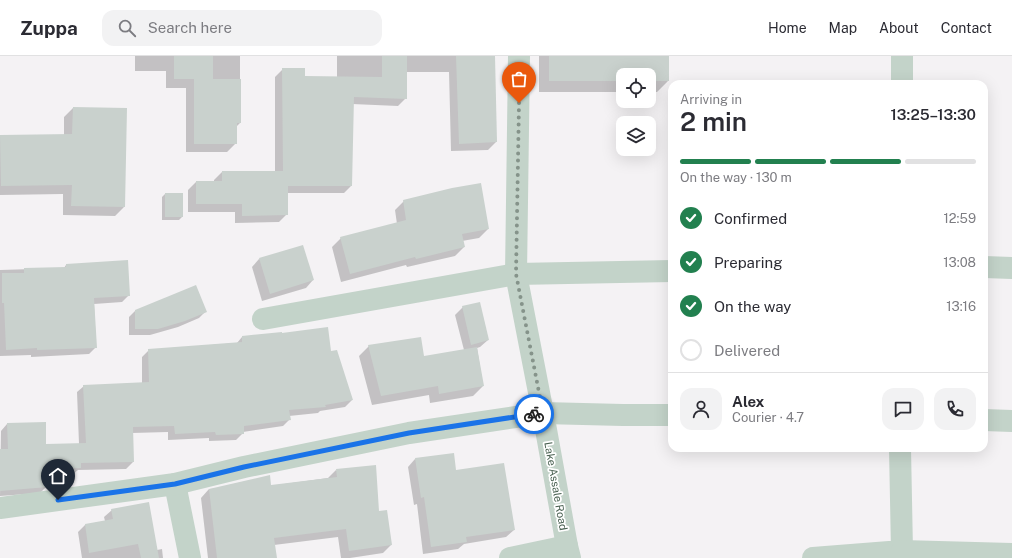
<!DOCTYPE html>
<html lang="en">
<head>
<meta charset="utf-8">
<style>
  :root { --surface:#fff; --page:#f2f2f3; --text:#2b2b33; --muted:#7c7c81; --line:#e1e1e2; --accent:#22804f }
  body { margin:0; font-family:"Public Sans",sans-serif; background:var(--page); color:var(--text); height:100vh; display:flex; flex-direction:column; font-size:15px; white-space:nowrap }
  * { box-sizing:border-box; margin:0 }
  p { font-size:13px; color:var(--muted) }
  .icon { flex:none; width:22px; height:22px; fill:none; stroke:currentColor; stroke-width:2; stroke-linecap:round; stroke-linejoin:round }
  .map { position:relative; flex:1; overflow:hidden }
  .drawer { position:absolute; left:668px; top:24px; width:320px; height:372px; display:flex; flex-direction:column; background:var(--surface); border-radius:12px; box-shadow:0 4px 16px #0002 }
  .drawer>* { flex:none }
  .fabs { position:absolute; left:616px; top:12px; display:grid; gap:8px }
  .fabs a { display:grid; place-items:center; width:40px; height:40px; border-radius:8px; background:var(--surface); box-shadow:0 4px 16px #0002; font-size:20px }
  .pin { position:absolute; display:grid; place-items:center; width:34px; height:34px; color:#fff; margin:-41px -17px; border-radius:50% 50% 50% 0; rotate:-45deg; box-shadow:0 0 4px #0007 }
  .pin .icon { rotate:45deg }
  .courier { position:absolute; display:grid; place-items:center; width:40px; height:40px; margin:-20px; border:3px solid #1a73e8; border-radius:50%; background:#fff; color:#222; box-shadow:0 1px 5px #0007 }
  .head em { font-style:normal; font-weight:600 }
  .head div { display:flex; flex-direction:column-reverse }
  .head { display:flex; align-items:center; justify-content:space-between; height:68px; padding:0 12px }
  h1 { font-size:26px; font-weight:600; line-height:30px }
  .bar { display:grid; grid-template-columns:repeat(4,1fr); gap:6px 4px; align-content:center; height:48px; padding:0 12px }
  .bar i { height:5px; border-radius:3px; background:var(--line) }
  .bar .active { background:var(--accent) }
  .bar p { grid-column:span 4 }
  .line { display:flex; align-items:center; gap:10px; padding:0 12px; border-top:1px solid var(--line) }
  .line div { flex:1 }
  .round { display:grid; place-items:center; flex:none; width:42px; height:42px; border-radius:12px; background:var(--page) }
  ol { padding:0 12px; list-style:none }
  li { display:flex; align-items:center; gap:12px; height:44px }
  li p { margin-inline-start:auto }
  li .icon { padding:4px; border-radius:50%; background:var(--accent); color:#fff; stroke-width:4 }
  li:last-child { color:var(--muted) }
  li i { width:22px; height:22px; border:2px solid var(--line); border-radius:50% }
  header { display:flex; align-items:center; gap:24px; box-sizing:border-box; height:56px; padding:0 20px; background:var(--surface); border-bottom:1px solid var(--line) }
  header strong { font-size:19px }
  nav { display:flex; gap:22px; margin-inline-start:auto; font-size:14px }
  .search { width:280px; height:36px; background:var(--page); display:flex; align-items:center; gap:10px; box-sizing:border-box; padding:0 14px; border-radius:12px; color:var(--muted); font-size:15px }
  .map>svg:first-child { display:block }
</style>
</head>
<body>
<header>
<strong>Zuppa</strong>
<div class="search"><svg class="icon" aria-label="search" viewBox="0 0 24 24"><circle cx="10" cy="10" r="6"/><path d="M15 15l6 6"/></svg>Search here</div>
<nav><a>Home</a><a>Map</a><a>About</a><a>Contact</a></nav>
</header>
<div class="map">
<svg width="1012" height="502" viewBox="0 0 1012 502">
  <rect width="100%" height="100%" fill="#f4f2f4"/>
  <!-- shadow -->
  <g fill="#0003">
    <polygon points="135,0 240,0 240,67 236,71 236,87 227,96 186,96 186,32 166,32 166,15 135,15"/>
    <polygon points="337,0 494,0 496,86 488,94 451,95 449,16 406,16 406,42 398,50 352,48 351,130 344,137 287,137 287,158 279,166 235,167 235,156 188,156 188,134 196,126 214,126 214,124 222,116 275,116 275,21 283,13 304,21 337,22"/>
    <polygon points="539,0 668,0 668,25 657,36 649,36 649,19 623,19 623,36 539,36"/>
    <polygon points="73,52 124,151 115,160 63,159 63,138 0,139 0,80 64,79 64,61"/>
    <polygon points="165,138 182,161 179,164 162,164 162,141"/>
    <polygon points="404,145 488,173 479,182 462,185 464,191 455,200 407,211 406,209 341,226 332,191 341,182 397,168 395,154"/>
    <polygon points="259,203 313,224 306,232 262,245 252,211"/>
    <polygon points="66,209 129,239 122,246 94,248 96,291 89,298 31,301 31,299 0,300 0,214 64,212"/>
    <polygon points="463,251 488,284 480,291 477,292 483,330 473,340 430,347 429,339 372,349 359,300 369,290 424,301 464,294 455,259"/>
    <polygon points="135,255 206,255 199,262 178,271 150,279 129,279 129,261"/>
    <polygon points="242,281 330,296 352,344 345,351 320,355 318,357 289,360 290,363 283,370 243,376 243,377 236,384 209,385 209,382 168,384 168,376 132,377 133,406 126,413 78,414 73,418 46,420 47,430 40,437 0,440 1,375 7,368 45,389 79,388 77,336 84,330 142,327 142,301 149,294 237,287"/>
    <polygon points="415,403 455,416 514,474 506,481 464,488 458,493 423,498 417,448 414,449 408,411"/>
    <polygon points="336,414 379,456 391,489 383,497 350,502 341,502 338,481 274,489 276,502 208,502 201,442 209,433 270,430 328,422"/>
    <polygon points="112,454 157,494 162,493 163,502 82,502 78,476 85,469 105,465 104,461"/>
  </g>
  <!-- building -->
  <g fill="#c9d1cd">
    <polygon points="174,0 213,0 213,23 241,23 241,67 237,67 237,88 194,88 194,23 174,23"/>
    <polygon points="382,0 407,0 407,43 354,41 352,130 288,130 288,159 242,160 242,148 196,148 196,125 222,125 222,115 283,115 282,12 305,12 305,20 382,21"/>
    <polygon points="456,0 495,0 497,86 459,88"/>
    <polygon points="549,0 669,0 669,25 649,25 649,19 623,19 623,25 549,25"/>
    <polygon points="73,51 127,52 125,151 71,150 72,129 1,130 0,79 72,78"/>
    <polygon points="481,127 489,173 462,178 465,191 416,203 415,201 350,218 340,181 406,164 403,144 452,132"/>
    <rect x="165" y="137" width="18" height="24"/>
    <polygon points="303,189 314,224 270,238 259,202"/>
    <polygon points="128,204 130,240 94,242 97,292 37,294 37,292 6,294 4,247 2,247 2,217 24,217 24,212 66,211 66,208"/>
    <polygon points="196,229 207,256 185,265 158,273 135,273 135,254"/>
    <polygon points="480,246 489,284 471,289 462,250"/>
    <polygon points="328,271 331,295 337,294 353,344 325,349 326,351 289,354 291,364 244,370 244,378 216,379 215,376 175,378 174,370 133,371 134,406 81,407 81,412 46,413 48,431 0,435 0,393 8,393 7,367 46,366 46,388 86,387 83,329 149,326 148,293 242,286 242,280 282,276 282,277"/>
    <polygon points="421,281 424,300 477,291 484,330 439,338 438,330 381,340 368,289"/>
    <polygon points="454,397 456,414 504,407 515,474 466,481 467,486 431,491 424,441 421,442 415,402"/>
    <polygon points="376,409 379,455 387,454 392,489 349,495 346,473 274,482 277,502 217,502 209,433 270,419 271,429 337,421 336,413"/>
    <polygon points="149,446 159,502 141,502 138,488 89,497 85,468 113,463 111,453"/>
  </g>
  <g fill="none" stroke-linecap="round" stroke-linejoin="round">
    <!-- minor -->
    <g stroke="#c3d3c9" stroke-width="22">
      <polyline points="519,0 516,218 543,357 567,490 570,502"/>
      <polyline points="902,0 902,28"/>
      <polyline points="984,211 1012,212"/>
      <polyline points="263,263 516,218 672,215"/>
      <polyline points="984,364 1012,365"/>
      <polyline points="175,428 190,502"/>
      <polyline points="0,452 175,428 244,411 409,377 543,357 623,359 672,359"/>
      <polyline points="510,502 567,490"/>
      <polyline points="813,502 902,495 900,392"/>
      <polyline points="902,502 902,495 1012,498"/>
    </g>
  </g>
  <g fill="none" stroke-linecap="round" stroke-linejoin="round">
    <!-- done -->
    <polyline stroke="#85938a" stroke-width="4" stroke-dasharray="0 7.2" points="519,47 516,218 543,357 534,358"/>
    <!-- route -->
    <polyline stroke="#1a73e8" stroke-width="5" points="58,444 175,428 244,411 409,377 534,358"/>
  </g>
  <g text-anchor="middle" stroke-width="3.5" stroke-linejoin="round" paint-order="stroke">
    <!-- street labels -->
    <g font-size="11" fill="#496051" stroke="#fff">
      <text transform="translate(556 430) rotate(80)" y="4">Lake Assale Road</text>
    </g>
  </g>
</svg>
<div class="fabs">
<a><svg class="icon" aria-label="locate" viewBox="0 0 24 24"><circle cx="12" cy="12" r="6"/><path d="M12 2v4M12 18v4M2 12h4M18 12h4"/></svg></a>
<a><svg class="icon" aria-label="layers" viewBox="0 0 24 24"><path d="M12 4l9 5-9 5-9-5zM3 14l9 5 9-5"/></svg></a>
</div>
<div class="pin" style="left:519px;top:47px;background:#ea580c"><svg class="icon" aria-label="bag" viewBox="0 0 24 24"><path d="M5 8h14l-1 12H6zM9 8a3 3 0 0 1 6 0"/></svg></div>
<div class="pin" style="left:58px;top:444px;background:#1f2937"><svg class="icon" aria-label="home" viewBox="0 0 24 24"><path d="M3 11l9-7 9 7M6 9v11h12V9"/></svg></div>
<div class="courier" style="left:534px;top:358px"><svg class="icon" aria-label="bike" viewBox="0 0 24 24"><circle cx="6" cy="16" r="4"/><circle cx="18" cy="16" r="4"/><path d="M6 16l4-8h5l3 8M10 8l3 8H6M13 5h3"/></svg></div>
<section class="drawer">
<div class="head"><div><h1>2 min</h1><p>Arriving in</p></div><em>13:25–13:30</em></div>
<div class="bar"><i class="active"></i><i class="active"></i><i class="active"></i><i></i><p>On the way · 130 m</p></div>
<ol>
<li><svg class="icon" aria-label="check" viewBox="0 0 24 24"><path d="M5 12l5 5 9-10"/></svg>Confirmed<p>12:59</p></li>
<li><svg class="icon" aria-label="check" viewBox="0 0 24 24"><path d="M5 12l5 5 9-10"/></svg>Preparing<p>13:08</p></li>
<li><svg class="icon" aria-label="check" viewBox="0 0 24 24"><path d="M5 12l5 5 9-10"/></svg>On the way<p>13:16</p></li>
<li><i></i>Delivered</li>
</ol>
<div class="line" style="height:72px"><a class="round"><svg class="icon" aria-label="person" viewBox="0 0 24 24"><circle cx="12" cy="8" r="4"/><path d="M4 21q1-7 8-7t8 7"/></svg></a><div><b>Alex</b><p>Courier · 4.7</p></div><a class="round"><svg class="icon" aria-label="chat" viewBox="0 0 24 24"><path d="M4 5h16v11H9l-5 4z"/></svg></a><a class="round"><svg class="icon" aria-label="phone" viewBox="0 0 24 24"><path d="M5 4h4l2 5-3 2q2 4 5 5l2-3 5 2v4C11 20 4 13 5 4z"/></svg></a></div>
</section>
</div>
</body>
</html>
